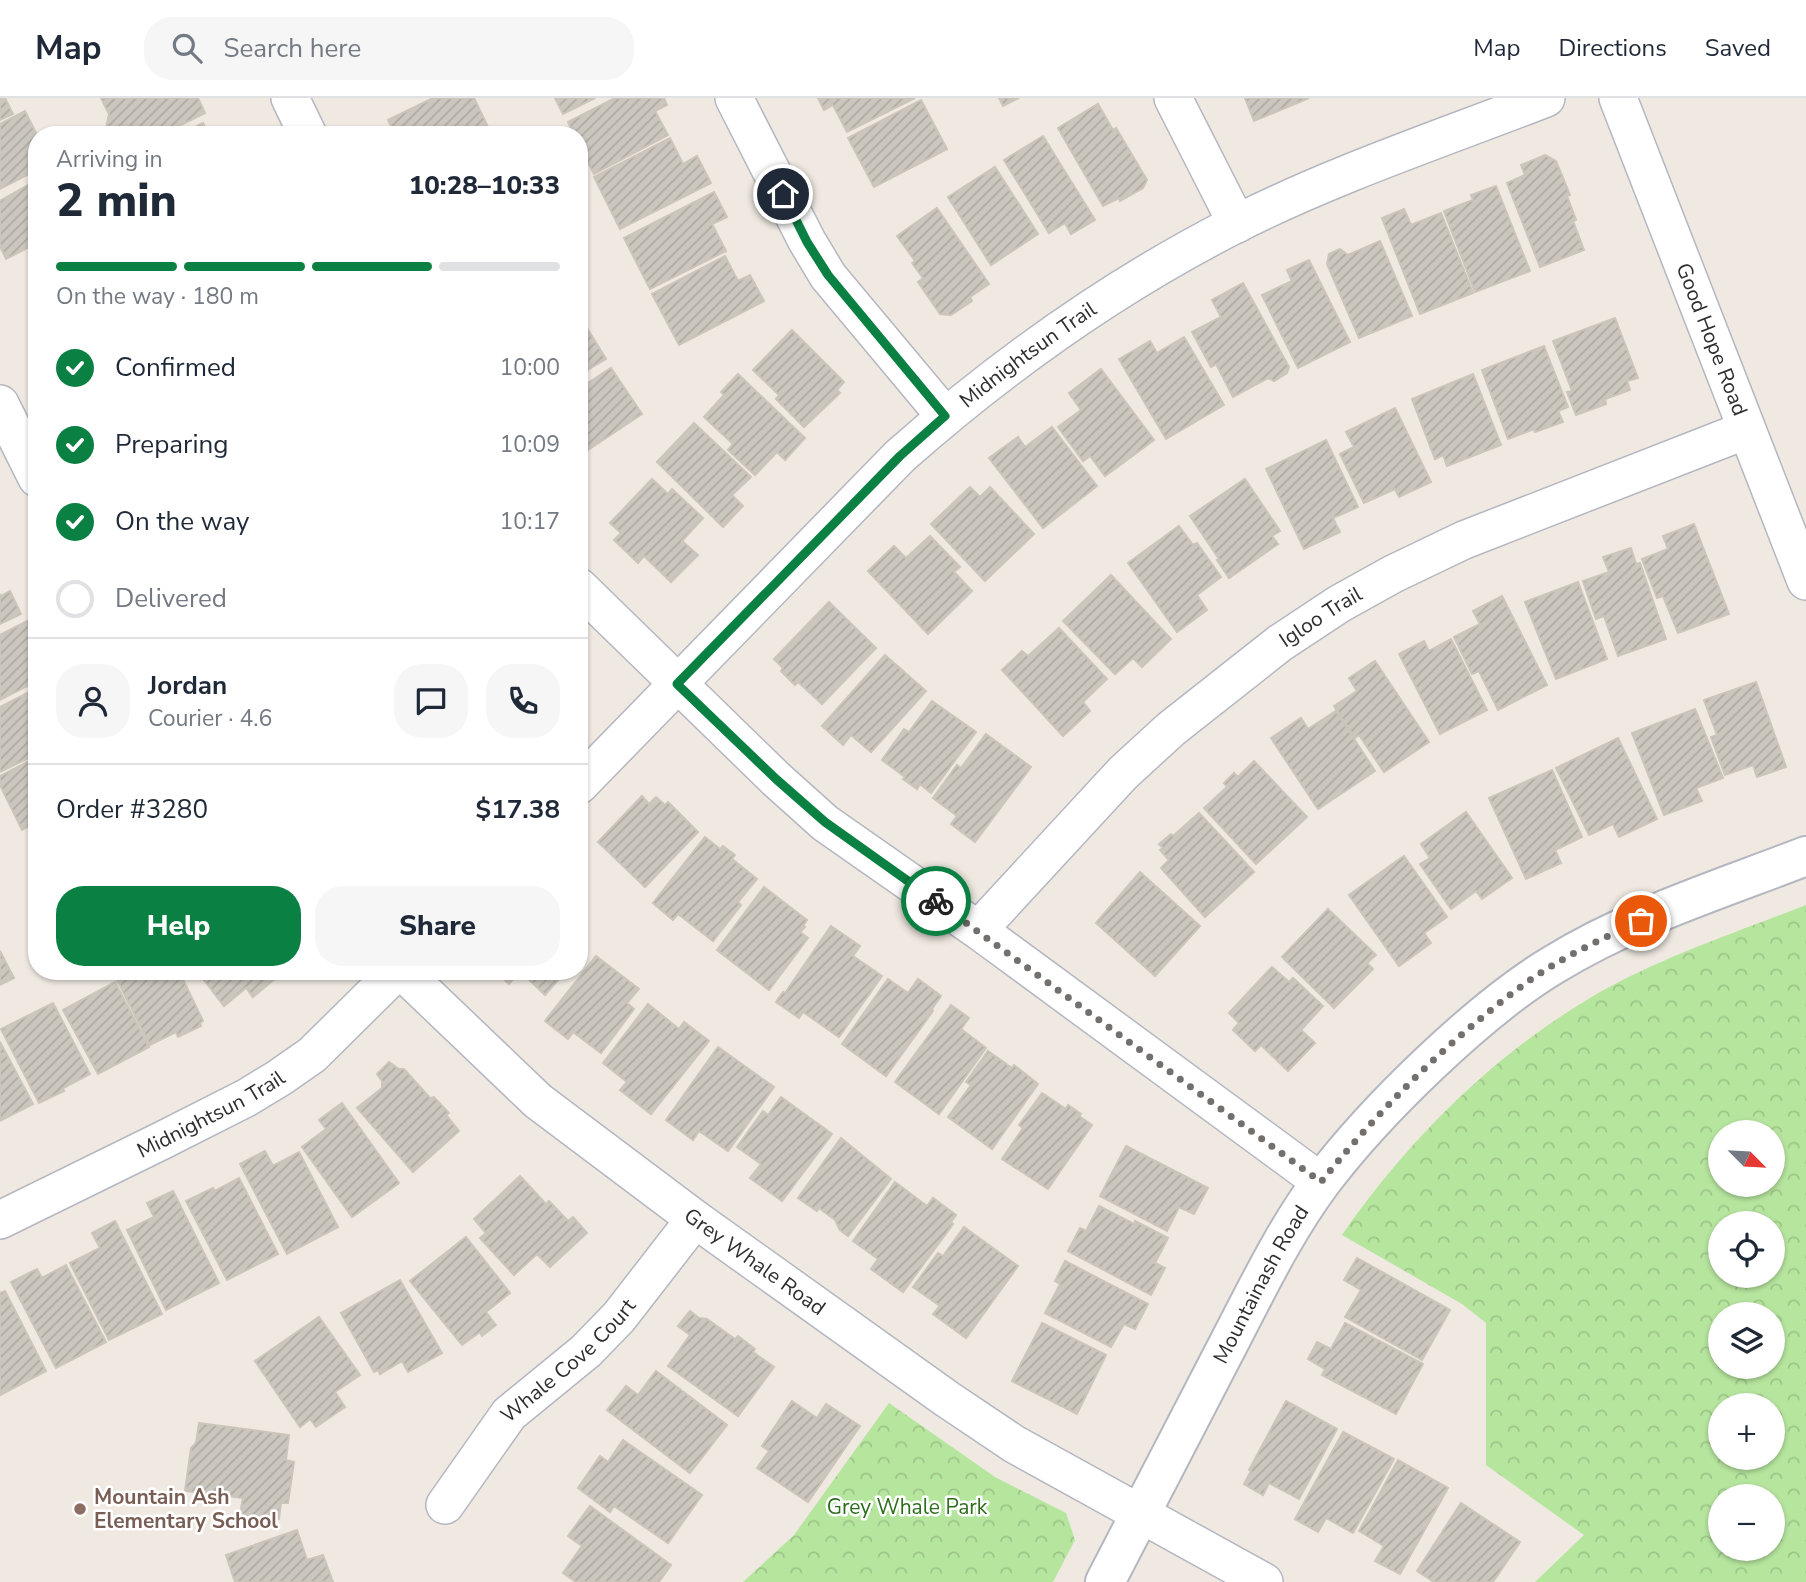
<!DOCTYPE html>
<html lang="en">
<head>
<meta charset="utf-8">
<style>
  :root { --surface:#fff; --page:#f6f6f7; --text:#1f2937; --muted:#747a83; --line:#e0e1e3; --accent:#0b8043 }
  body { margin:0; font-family:"Nunito Sans",sans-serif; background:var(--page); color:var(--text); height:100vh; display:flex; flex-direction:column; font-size:26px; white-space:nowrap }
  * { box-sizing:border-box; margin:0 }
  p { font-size:23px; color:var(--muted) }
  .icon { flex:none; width:38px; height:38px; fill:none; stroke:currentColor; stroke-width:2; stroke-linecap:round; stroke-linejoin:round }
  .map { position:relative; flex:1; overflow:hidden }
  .side { position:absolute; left:28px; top:28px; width:560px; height:854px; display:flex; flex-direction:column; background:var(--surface); border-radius:28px; box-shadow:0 2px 5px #0004 }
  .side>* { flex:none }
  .needle { width:46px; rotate:114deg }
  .controls { position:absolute; left:1708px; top:1022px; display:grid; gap:14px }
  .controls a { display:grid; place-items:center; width:77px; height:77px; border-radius:50%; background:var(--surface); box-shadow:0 2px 5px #0004; font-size:35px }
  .pin { position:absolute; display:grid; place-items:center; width:60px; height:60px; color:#fff; margin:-30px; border:4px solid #fff; border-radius:50%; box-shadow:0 2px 7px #0007 }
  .courier { position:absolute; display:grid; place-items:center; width:70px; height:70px; margin:-35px; border:5px solid #0b8043; border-radius:50%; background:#fff; color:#222; box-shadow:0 2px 9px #0007 }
  .head em { font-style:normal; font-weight:800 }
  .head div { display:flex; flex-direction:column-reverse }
  .head { display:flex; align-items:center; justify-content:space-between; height:119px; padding:0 28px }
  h1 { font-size:46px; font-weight:800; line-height:52px }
  .bar { display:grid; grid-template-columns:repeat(4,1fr); gap:10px 7px; align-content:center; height:84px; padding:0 28px }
  .bar i { height:9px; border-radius:5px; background:var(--line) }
  .bar .selected { background:var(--accent) }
  .bar p { grid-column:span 4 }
  .line { display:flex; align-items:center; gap:18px; padding:0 28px; border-top:2px solid var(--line) }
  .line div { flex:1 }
  .round { display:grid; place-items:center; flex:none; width:74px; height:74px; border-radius:28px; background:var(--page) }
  ol { padding:0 28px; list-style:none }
  li { display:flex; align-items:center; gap:21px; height:77px }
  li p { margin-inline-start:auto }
  li .icon { padding:7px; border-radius:50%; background:var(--accent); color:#fff; stroke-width:4 }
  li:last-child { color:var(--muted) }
  li i { width:38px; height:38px; border:4px solid var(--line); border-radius:50% }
  .cta { display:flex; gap:14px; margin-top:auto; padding:14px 28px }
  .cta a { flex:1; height:80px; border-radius:28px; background:var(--accent); color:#fff; font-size:28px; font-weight:800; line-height:80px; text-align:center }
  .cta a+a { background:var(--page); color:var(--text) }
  header { display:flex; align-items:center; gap:42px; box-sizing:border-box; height:98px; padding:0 35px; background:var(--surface); border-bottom:2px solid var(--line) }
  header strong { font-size:33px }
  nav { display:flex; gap:38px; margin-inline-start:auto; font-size:24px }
  .search { width:490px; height:63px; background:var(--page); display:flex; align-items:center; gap:18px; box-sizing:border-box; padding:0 24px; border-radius:28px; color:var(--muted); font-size:26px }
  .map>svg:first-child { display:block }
</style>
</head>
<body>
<header>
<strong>Map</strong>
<div class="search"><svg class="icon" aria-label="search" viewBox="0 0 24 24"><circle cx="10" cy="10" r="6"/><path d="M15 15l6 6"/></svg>Search here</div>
<nav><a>Map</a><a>Directions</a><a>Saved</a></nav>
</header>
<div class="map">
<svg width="1806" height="1484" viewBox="0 0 1806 1484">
  <defs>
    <pattern id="park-crowns" width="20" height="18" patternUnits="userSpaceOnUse" patternTransform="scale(1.75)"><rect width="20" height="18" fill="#b6e59e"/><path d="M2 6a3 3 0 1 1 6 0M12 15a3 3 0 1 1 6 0" fill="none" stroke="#9dc588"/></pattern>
    <pattern id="building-hatch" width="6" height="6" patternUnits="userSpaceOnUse" patternTransform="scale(1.75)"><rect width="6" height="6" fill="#cbc7bf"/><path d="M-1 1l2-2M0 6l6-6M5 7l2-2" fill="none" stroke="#afaba4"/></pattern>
  </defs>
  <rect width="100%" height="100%" fill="#efe9e1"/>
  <!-- park -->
  <g fill="url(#park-crowns)" fill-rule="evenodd">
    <path d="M1806,807V1484H1535L1584,1437L1486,1367V1225L1462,1206L1342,1137C1408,1042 1494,956 1595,897C1659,860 1737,834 1806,807ZM1720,1034H1773V1087H1720ZM1720,1125H1773V1178H1720ZM1720,1216H1773V1269H1720ZM1720,1307H1773V1360H1720ZM1720,1398H1773V1451H1720Z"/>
    <polygon points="889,1305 995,1379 1066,1415 1075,1442 1053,1484 743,1484 794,1437"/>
  </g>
  <!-- building -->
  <g fill="url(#building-hatch)" stroke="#cbc5ba" stroke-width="2">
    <polygon points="0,0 5,0 13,16 0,22"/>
    <polygon points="101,0 198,0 205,15 161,37 111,37 106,30 109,16"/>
    <polygon points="433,0 474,0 489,31 477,37 396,37 388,22"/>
    <polygon points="555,0 595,0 563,16"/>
    <polygon points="615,0 664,0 667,7 655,13 668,37 594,76 579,47 579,37 574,37 568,24"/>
    <polygon points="818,0 915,0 847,34 833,7 824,12"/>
    <polygon points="999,0 1019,0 1003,8"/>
    <polygon points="1245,0 1309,0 1254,23"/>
    <polygon points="921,2 947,51 874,89 848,40"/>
    <polygon points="1098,6 1113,32 1116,30 1147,82 1143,90 1120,103 1119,100 1103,108 1058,30"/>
    <polygon points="25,13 37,37 37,72 0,91 0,26"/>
    <polygon points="203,25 208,37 180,37"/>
    <polygon points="1043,38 1095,122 1071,136 1065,125 1049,135 1004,62"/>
    <polygon points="670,40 683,66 697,58 711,85 620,131 594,79"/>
    <polygon points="1545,57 1556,63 1570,97 1567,98 1576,122 1573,123 1584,152 1540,169 1507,85 1525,77 1521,67"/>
    <polygon points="995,69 1038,136 991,167 948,99"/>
    <polygon points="37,82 37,145 6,161 0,148 0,103"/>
    <polygon points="1496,88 1530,173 1475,194 1444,113 1473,102 1471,97"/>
    <polygon points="714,94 727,119 712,126 726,153 650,191 624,140"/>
    <polygon points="937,110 989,186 970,199 972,203 951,217 940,216 918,184 923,180 912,165 915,163 897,138"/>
    <polygon points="1404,111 1411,127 1441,115 1473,195 1420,216 1382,120"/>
    <polygon points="1380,143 1412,218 1359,240 1327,166 1329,156 1340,151 1348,157"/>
    <polygon points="725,158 738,183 750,177 764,203 679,247 652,196"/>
    <polygon points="1309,162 1350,244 1298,270 1262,197 1292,183 1287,172"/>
    <polygon points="1243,185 1289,269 1287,275 1274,283 1268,280 1233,299 1216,266 1211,269 1192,234 1221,219 1212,202"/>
    <polygon points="579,217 606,261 579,277"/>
    <polygon points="1615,220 1638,280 1627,283 1630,292 1605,301 1606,306 1576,317 1567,294 1572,293 1553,243"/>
    <polygon points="792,232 844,284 837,292 840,295 804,329 776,301 779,297 753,272"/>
    <polygon points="1184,239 1224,307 1166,341 1119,261 1150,243 1157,255"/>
    <polygon points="1544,248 1568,309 1558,313 1563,324 1535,334 1534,331 1508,341 1482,272"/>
    <polygon points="611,270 642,316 579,358 579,291"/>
    <polygon points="1101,271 1154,342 1105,378 1090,358 1083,363 1058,329 1081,312 1069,295"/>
    <polygon points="738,276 805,340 785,362 777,354 755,377 728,352 733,346 704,319 724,297 721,294"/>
    <polygon points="1473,276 1501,347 1447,368 1443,357 1435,361 1412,301"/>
    <polygon points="1395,310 1431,384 1399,399 1395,391 1364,405 1340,356 1354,349 1346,334"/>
    <polygon points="694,325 751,379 732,397 743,408 723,429 657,364"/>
    <polygon points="1052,329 1097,388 1043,430 989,360 1018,339 1025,349"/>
    <polygon points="1326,342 1358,409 1333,420 1340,434 1304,451 1266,371"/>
    <polygon points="652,381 668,396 672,391 703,420 682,443 698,457 671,484 644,458 638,465 614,442 621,435 610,425"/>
    <polygon points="1245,381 1280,433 1272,438 1278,446 1229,480 1217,462 1219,461 1190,418"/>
    <polygon points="970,389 980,399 990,389 1034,436 985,483 931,426"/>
    <polygon points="1694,426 1729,516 1678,535 1663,498 1657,500 1642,461 1668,451 1663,438"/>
    <polygon points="1179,428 1193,447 1197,445 1221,479 1197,497 1207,512 1177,534 1128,465"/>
    <polygon points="930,438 960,469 954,474 972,493 928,536 868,473 894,448 906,460"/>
    <polygon points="1631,450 1636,466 1640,465 1666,541 1618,558 1604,518 1596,521 1583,483 1609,474 1603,459"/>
    <polygon points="1111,477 1171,541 1142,569 1133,560 1115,576 1063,523"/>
    <polygon points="1578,484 1607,561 1556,581 1525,504"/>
    <polygon points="10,493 21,516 0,526 0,496 1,498"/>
    <polygon points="1502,498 1547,587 1498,612 1479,573 1472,576 1454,539 1480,526 1473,513"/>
    <polygon points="829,504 876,550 822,606 798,584 795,587 781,573 783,570 774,561"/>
    <polygon points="27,523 37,542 37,583 0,602 0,537"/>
    <polygon points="1059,530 1107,581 1083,604 1090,613 1063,638 1002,572 1022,553 1028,558"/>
    <polygon points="1451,541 1487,612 1440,636 1399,556 1424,543 1429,553"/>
    <polygon points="885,557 926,593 871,654 851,637 843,647 822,628"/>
    <polygon points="1375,563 1429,644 1384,674 1359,637 1355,640 1334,608 1357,593 1349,580"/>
    <polygon points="1756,584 1786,669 1757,679 1753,667 1725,677 1711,639 1717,637 1704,602"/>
    <polygon points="37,590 37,656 0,674 0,609"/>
    <polygon points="932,603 976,634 931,695 920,686 917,691 903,681 905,679 882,662 904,631 909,634"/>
    <polygon points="1695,611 1723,680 1696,690 1702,703 1664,717 1632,635"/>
    <polygon points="1336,613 1375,673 1318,711 1271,640 1301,620 1308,631"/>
    <polygon points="986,636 1031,669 975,744 951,726 957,718 933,700 957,667 961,670"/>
    <polygon points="1618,640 1657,721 1619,739 1613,726 1589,737 1556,670"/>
    <polygon points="37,659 37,724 22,732 0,687 0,678"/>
    <polygon points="1254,663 1307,719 1256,766 1204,710 1227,689 1224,685 1234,675 1238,679"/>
    <polygon points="1552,672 1582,739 1555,752 1561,765 1526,781 1489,700"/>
    <polygon points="642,698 649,706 656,699 665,707 668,704 698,734 645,789 598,744"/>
    <polygon points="1466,714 1512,780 1482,801 1476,793 1451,811 1420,766 1430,760 1421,746"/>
    <polygon points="1199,715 1254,774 1205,819 1161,770 1169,762 1160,752 1163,750 1159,746 1171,736 1173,738"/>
    <polygon points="705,739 720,751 723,748 735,757 732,761 757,781 738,804 741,807 713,843 678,816 673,822 653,805"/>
    <polygon points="1404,758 1447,819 1424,835 1431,845 1399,868 1349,797"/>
    <polygon points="1140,774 1200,828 1155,878 1096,825"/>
    <polygon points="764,789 807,822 803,828 805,829 800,834 808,840 769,892 717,852"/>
    <polygon points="1328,811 1376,857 1367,865 1373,871 1334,910 1282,859"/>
    <polygon points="831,828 860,848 853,858 882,878 839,939 803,914 799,920 776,904 783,894 785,895"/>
    <polygon points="0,853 14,880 0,887"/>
    <polygon points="596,858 639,891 627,905 634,911 601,955 573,934 568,941 545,923"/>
    <polygon points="1272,869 1289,884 1293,880 1323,908 1301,932 1315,945 1288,973 1261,947 1255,953 1233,932 1239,925 1229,915"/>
    <polygon points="115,873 179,873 203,923 200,925 201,928 178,939 176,934 150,947 113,874"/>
    <polygon points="197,873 281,873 282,875 253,899 246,890 224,908"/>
    <polygon points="495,873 566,873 545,897 520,873 509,886"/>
    <polygon points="888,881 908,895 918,881 941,898 932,911 933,913 886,978 842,946"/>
    <polygon points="115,884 149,949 98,976 63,912"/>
    <polygon points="53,905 90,976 63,990 64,993 39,1005 1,931"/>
    <polygon points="648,906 679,931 684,924 709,943 651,1016 620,992 627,984 603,965"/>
    <polygon points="951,907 969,920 961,931 986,950 939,1016 895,984"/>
    <polygon points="0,944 33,1006 0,1023"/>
    <polygon points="718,949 774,989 728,1053 699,1033 693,1042 666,1022"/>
    <polygon points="988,953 1012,970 1014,967 1038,986 992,1051 948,1019 971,987 966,984"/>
    <polygon points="389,964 399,971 404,971 430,1000 434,999 449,1015 446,1017 459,1033 413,1074 357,1010 382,990 382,983 377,976"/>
    <polygon points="1042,995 1066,1011 1068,1007 1081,1016 1079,1018 1092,1027 1048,1091 1002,1061 1023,1030 1019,1027"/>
    <polygon points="781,999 832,1036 782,1103 750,1080 761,1066 737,1049 763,1013 768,1017"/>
    <polygon points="342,1005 399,1085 352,1119 302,1049 326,1031 319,1022"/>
    <polygon points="841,1040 891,1081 848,1138 840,1132 835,1122 819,1110 817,1113 798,1100"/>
    <polygon points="1126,1048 1208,1090 1194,1116 1179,1109 1167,1133 1100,1098"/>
    <polygon points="265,1053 273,1068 299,1054 338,1129 287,1156 240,1066"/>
    <polygon points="520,1078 546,1106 549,1103 568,1123 573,1119 587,1135 550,1169 537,1156 514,1177 480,1140 486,1135 474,1121"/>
    <polygon points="239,1080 278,1156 227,1182 186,1103 213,1090 215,1093"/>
    <polygon points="895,1084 927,1108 933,1100 956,1117 951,1124 953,1126 903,1194 871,1171 878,1161 853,1143"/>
    <polygon points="173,1093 219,1185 166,1212 127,1132 154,1119 147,1105"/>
    <polygon points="1099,1108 1134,1126 1135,1123 1168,1140 1155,1165 1165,1170 1151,1197 1068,1153 1080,1130 1086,1133"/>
    <polygon points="115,1123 162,1216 109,1242 70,1165 100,1150 92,1135"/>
    <polygon points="964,1129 1018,1168 966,1240 933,1216 940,1208 913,1189 938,1155 943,1158"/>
    <polygon points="466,1139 510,1195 486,1214 496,1227 482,1238 480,1234 462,1247 410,1183"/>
    <polygon points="1357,1160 1450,1212 1422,1262 1345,1219 1361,1192 1344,1182"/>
    <polygon points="1065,1163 1148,1206 1135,1231 1124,1226 1111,1249 1045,1215 1060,1186 1055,1183"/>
    <polygon points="66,1167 106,1244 56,1270 11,1184 37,1171 42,1180"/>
    <polygon points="400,1182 442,1255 408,1274 402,1263 380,1276 378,1272 374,1274 341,1215"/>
    <polygon points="5,1193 46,1273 0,1297 0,1195"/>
    <polygon points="690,1213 699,1220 707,1221 735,1241 738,1238 755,1251 753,1254 774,1269 738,1318 668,1268 690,1237 678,1228"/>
    <polygon points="319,1219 360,1277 335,1294 345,1309 316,1329 310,1321 300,1329 255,1263"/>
    <polygon points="1042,1225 1106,1257 1077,1316 1012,1283"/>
    <polygon points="1345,1225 1423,1266 1396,1316 1322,1277 1325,1271 1308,1261 1317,1244 1331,1251"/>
    <polygon points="656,1273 727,1327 690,1375 607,1312 626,1288 638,1297"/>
    <polygon points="792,1303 817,1320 826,1306 860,1328 808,1404 757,1370 769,1353 762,1348"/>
    <polygon points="1286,1303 1337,1331 1299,1401 1269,1385 1263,1397 1244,1386 1251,1373 1249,1372"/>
    <polygon points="199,1325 289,1337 286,1362 294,1364 288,1405 281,1405 279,1421 240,1416 243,1400 185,1393 191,1350 196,1345"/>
    <polygon points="1343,1334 1394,1361 1353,1435 1326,1420 1318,1434 1295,1421"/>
    <polygon points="623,1342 702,1397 668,1445 614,1408 610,1414 578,1390 600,1358 608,1364"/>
    <polygon points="1398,1362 1448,1390 1400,1476 1375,1463 1384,1448 1359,1433"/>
    <polygon points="1461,1405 1520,1444 1493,1484 1434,1484 1417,1473"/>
    <polygon points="590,1408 671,1467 659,1484 576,1484 563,1475 582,1448 568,1438"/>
    <polygon points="297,1432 307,1462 323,1457 333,1484 235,1484 226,1457"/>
  </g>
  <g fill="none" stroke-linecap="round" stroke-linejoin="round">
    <defs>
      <g id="street">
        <polyline points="290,0 308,37"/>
        <polyline points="734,0 807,143 828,178 945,318"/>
        <polyline points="1173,0 1237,126"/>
        <path id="s1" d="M1618,0L1806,483"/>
        <polyline points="0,306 37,380"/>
        <polyline points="579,489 776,681 825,725 978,832 1321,1084"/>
        <path id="s2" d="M579,687L900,358C1003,267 1114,188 1236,126C1335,76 1443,40 1546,0"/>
        <path id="s3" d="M978,832L1123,675L1171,631L1280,545L1339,506L1393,476L1464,442L1746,332"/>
        <path id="s4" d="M402,873L538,1003L695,1121L947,1301L1014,1346L1264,1484"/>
        <path id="s5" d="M0,1122L161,1043L246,1000L279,980L312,957L397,873"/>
        <path id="s6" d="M445,1407L509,1316L586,1253L619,1219L695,1121"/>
      </g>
      <g id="secondary">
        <path id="s7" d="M1105,1484C1147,1403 1189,1321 1232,1239C1259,1187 1286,1131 1322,1083C1354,1041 1391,1002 1429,966C1467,930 1508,894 1553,867C1631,819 1721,791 1806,758"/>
      </g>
    </defs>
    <!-- street casing -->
    <use href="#street" stroke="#b4b7c1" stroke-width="40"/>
    <!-- secondary casing -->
    <use href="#secondary" stroke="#b4b7c1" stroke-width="42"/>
    <!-- street -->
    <use href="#street" stroke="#fff" stroke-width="37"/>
    <!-- secondary -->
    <use href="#secondary" stroke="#fff" stroke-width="38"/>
  </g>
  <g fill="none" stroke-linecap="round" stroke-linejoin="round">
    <!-- done -->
    <path stroke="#726f6d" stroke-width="7" stroke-dasharray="0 12.6" d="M936,803L1321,1084C1367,1027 1417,974 1473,927C1499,905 1526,883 1555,866C1582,850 1612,836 1641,823"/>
    <!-- route -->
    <polyline stroke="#0b8043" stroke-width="9" points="783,96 807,144 828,177 945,318 900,358 677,586 776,681 825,724 936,803"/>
  </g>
  <!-- markers -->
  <circle fill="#8d6e63" stroke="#fff" stroke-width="2.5" cx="80" cy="1411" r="7"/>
  <g text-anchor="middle" stroke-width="5" stroke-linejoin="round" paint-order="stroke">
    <!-- street labels -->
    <g font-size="21" fill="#2e2e2e" stroke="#fff">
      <text dy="7" stroke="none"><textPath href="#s1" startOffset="259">Good Hope Road</textPath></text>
      <text dy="7" stroke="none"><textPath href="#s2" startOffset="623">Midnightsun Trail</textPath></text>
      <text dy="7" stroke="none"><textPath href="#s3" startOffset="466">Igloo Trail</textPath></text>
      <text dy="7" stroke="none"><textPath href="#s5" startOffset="236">Midnightsun Trail</textPath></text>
      <text dy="7" stroke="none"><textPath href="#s4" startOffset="458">Grey Whale Road</textPath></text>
      <text dy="7" stroke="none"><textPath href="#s7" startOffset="336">Mountainash Road</textPath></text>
      <text dy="7" stroke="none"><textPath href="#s6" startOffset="191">Whale Cove Court</textPath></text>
    </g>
    <!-- education labels -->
    <g font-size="21" font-weight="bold" fill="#785e54" stroke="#fff" text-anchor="start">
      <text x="94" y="1406">Mountain Ash<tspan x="94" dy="24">Elementary School</tspan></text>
    </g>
    <!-- park labels -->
    <g font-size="21" fill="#2c6e1b" stroke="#fff">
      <text x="907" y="1416">Grey Whale Park</text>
    </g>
  </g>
</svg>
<div class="controls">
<a><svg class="needle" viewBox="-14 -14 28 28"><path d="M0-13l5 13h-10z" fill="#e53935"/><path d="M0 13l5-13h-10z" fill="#747a83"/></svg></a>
<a><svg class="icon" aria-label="locate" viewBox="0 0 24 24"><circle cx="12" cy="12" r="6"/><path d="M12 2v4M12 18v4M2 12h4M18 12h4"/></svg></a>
<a><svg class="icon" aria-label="layers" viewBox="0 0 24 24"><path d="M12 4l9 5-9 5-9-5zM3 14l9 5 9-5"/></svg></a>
<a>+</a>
<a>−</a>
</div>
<div class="pin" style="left:1641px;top:823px;background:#ea580c"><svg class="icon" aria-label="bag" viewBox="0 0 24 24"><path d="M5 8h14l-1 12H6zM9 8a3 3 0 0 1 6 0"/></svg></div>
<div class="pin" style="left:783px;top:96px;background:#1f2937"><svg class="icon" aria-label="home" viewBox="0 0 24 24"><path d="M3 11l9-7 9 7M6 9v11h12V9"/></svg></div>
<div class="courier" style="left:936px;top:803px"><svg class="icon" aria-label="bike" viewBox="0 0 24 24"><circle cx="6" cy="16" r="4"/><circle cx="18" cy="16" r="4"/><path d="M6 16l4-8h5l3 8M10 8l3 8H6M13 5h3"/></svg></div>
<section class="side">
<div class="head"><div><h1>2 min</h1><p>Arriving in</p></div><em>10:28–10:33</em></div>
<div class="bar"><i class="selected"></i><i class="selected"></i><i class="selected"></i><i></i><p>On the way · 180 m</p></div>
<ol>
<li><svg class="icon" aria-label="check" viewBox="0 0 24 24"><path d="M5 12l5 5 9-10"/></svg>Confirmed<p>10:00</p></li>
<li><svg class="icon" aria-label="check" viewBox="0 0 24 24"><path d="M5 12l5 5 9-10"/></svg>Preparing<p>10:09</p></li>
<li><svg class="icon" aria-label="check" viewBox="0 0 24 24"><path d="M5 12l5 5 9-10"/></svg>On the way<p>10:17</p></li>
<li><i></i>Delivered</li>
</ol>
<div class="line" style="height:126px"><a class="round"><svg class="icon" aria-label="person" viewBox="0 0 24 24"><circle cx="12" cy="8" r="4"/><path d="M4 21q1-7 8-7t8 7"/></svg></a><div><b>Jordan</b><p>Courier · 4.6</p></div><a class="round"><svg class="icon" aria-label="chat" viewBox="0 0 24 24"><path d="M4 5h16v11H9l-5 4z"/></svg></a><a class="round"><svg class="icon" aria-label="phone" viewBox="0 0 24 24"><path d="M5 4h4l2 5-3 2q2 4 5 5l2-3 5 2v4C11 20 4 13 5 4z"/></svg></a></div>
<div class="line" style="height:91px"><div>Order #3280</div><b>$17.38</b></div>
<div class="cta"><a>Help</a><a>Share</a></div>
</section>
</div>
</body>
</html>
